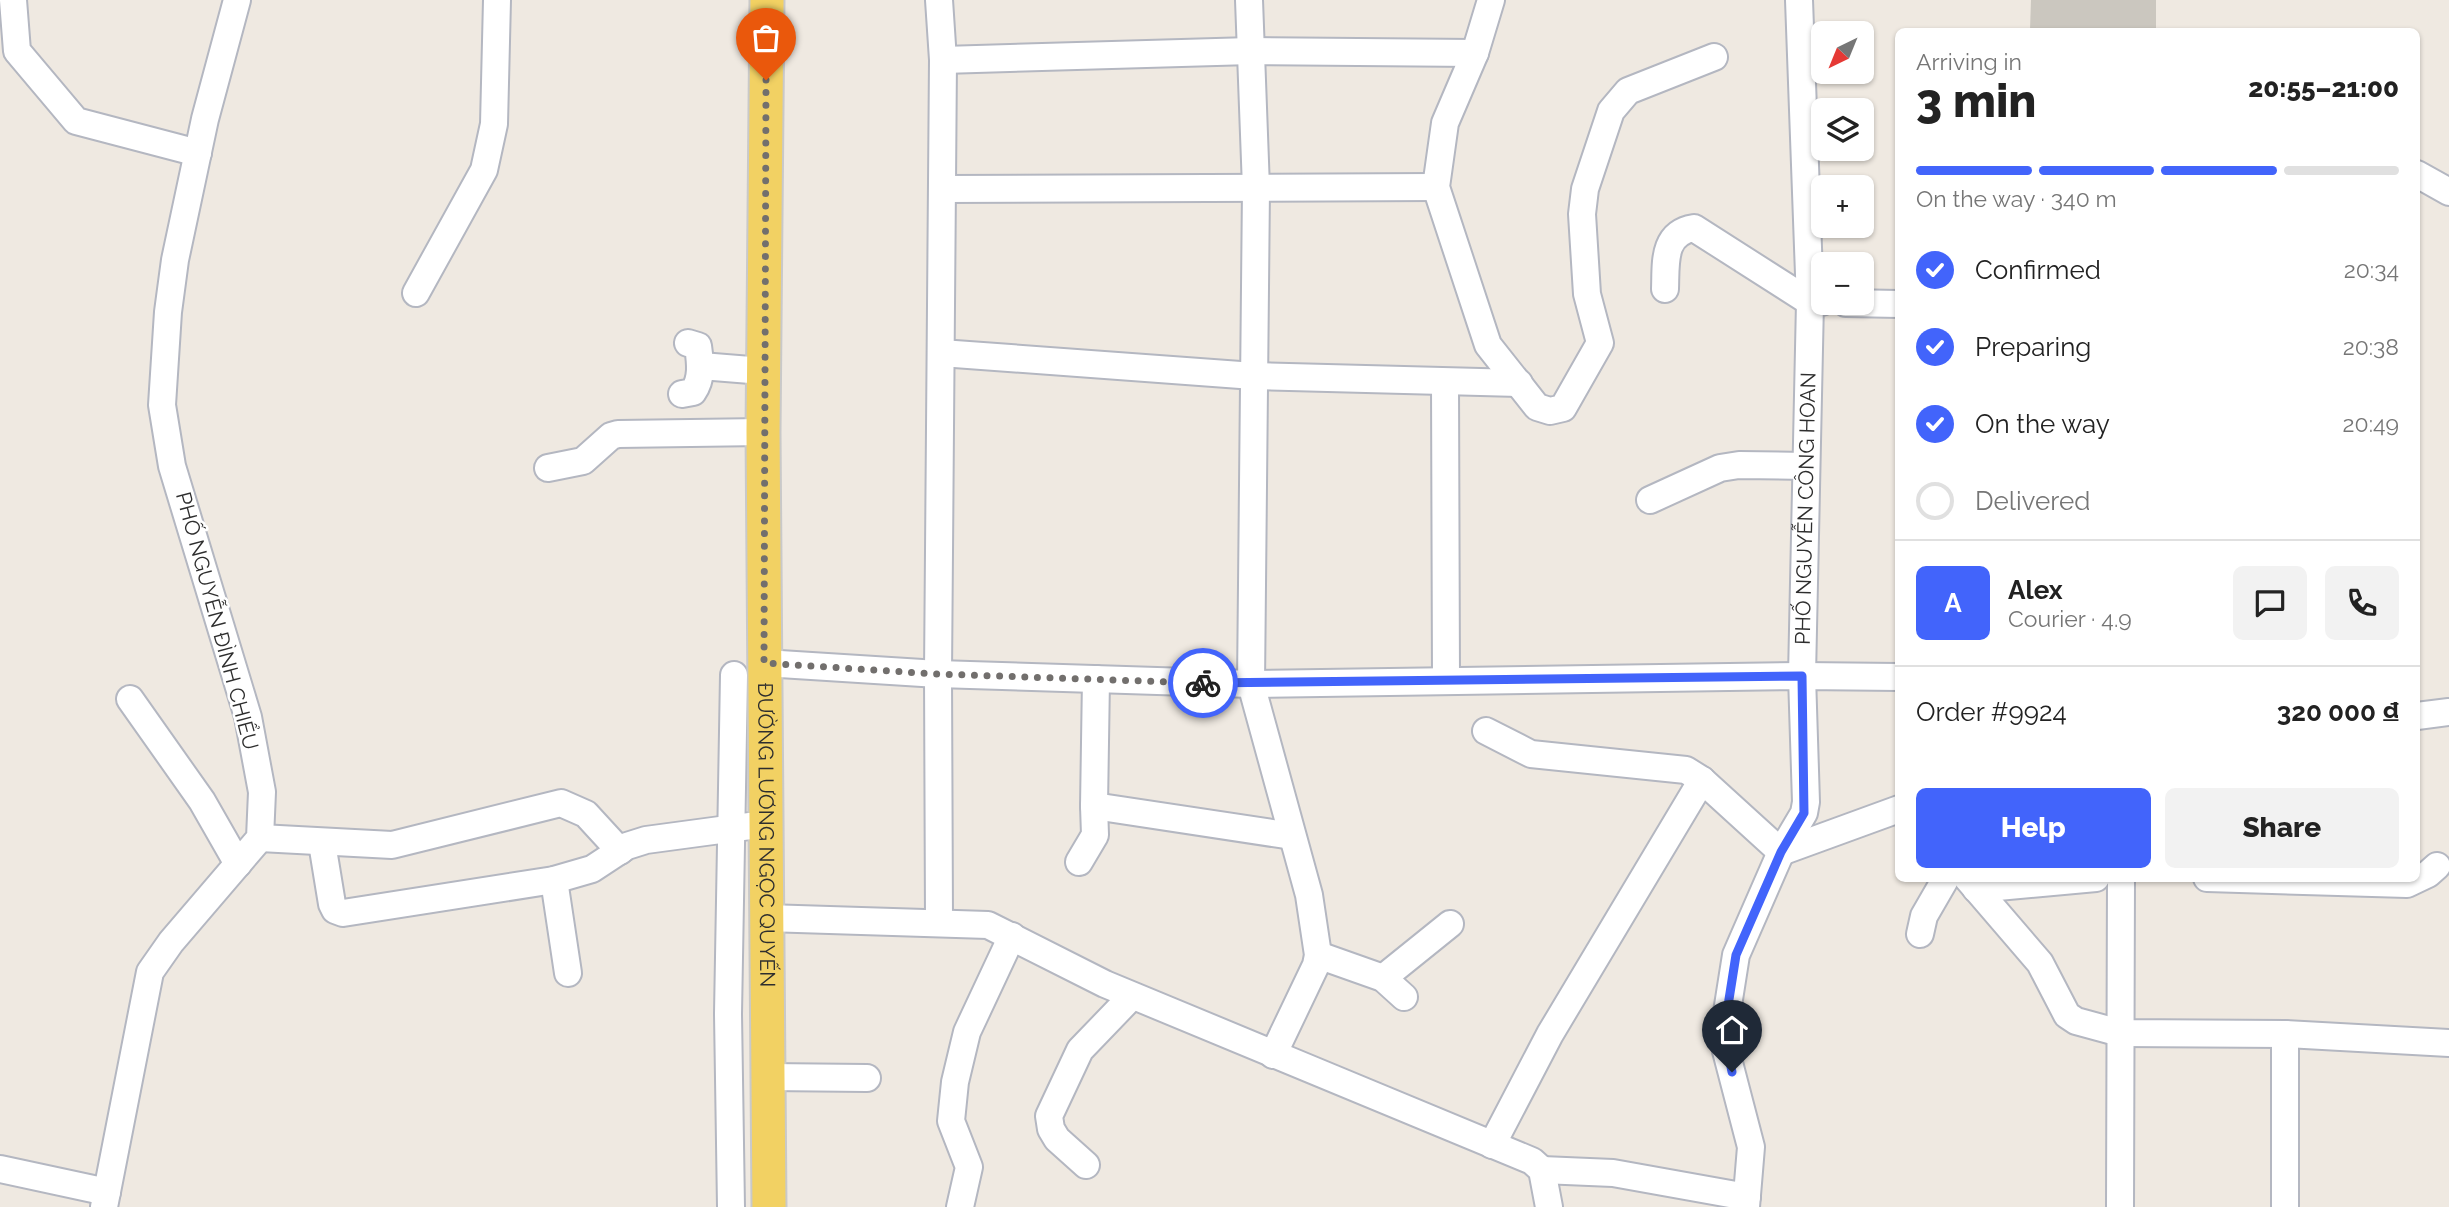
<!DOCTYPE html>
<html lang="en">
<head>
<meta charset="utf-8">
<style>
  :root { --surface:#fff; --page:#f2f2f2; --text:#222; --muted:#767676; --line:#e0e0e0; --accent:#4264fb }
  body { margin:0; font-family:Raleway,sans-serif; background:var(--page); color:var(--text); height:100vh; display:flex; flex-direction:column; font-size:26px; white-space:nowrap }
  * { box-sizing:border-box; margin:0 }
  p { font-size:23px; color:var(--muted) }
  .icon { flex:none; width:38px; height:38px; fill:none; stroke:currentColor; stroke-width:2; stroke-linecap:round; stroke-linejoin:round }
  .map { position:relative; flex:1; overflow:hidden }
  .side { position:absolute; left:1895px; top:28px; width:525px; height:854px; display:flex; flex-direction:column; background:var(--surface); border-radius:10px; box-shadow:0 2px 5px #0004 }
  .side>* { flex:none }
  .needle { width:46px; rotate:223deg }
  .tools { position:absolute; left:1811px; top:21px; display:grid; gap:14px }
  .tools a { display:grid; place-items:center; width:63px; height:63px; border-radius:10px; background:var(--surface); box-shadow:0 2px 5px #0004; font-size:35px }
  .pin { position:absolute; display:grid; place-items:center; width:60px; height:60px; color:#fff; margin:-72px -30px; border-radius:50% 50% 50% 0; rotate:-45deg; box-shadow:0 0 7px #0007 }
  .pin .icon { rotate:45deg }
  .courier { position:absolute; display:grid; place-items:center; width:70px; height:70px; margin:-35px; border:5px solid #4264fb; border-radius:50%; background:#fff; color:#222; box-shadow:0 2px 9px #0007 }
  .headline em { font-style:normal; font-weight:800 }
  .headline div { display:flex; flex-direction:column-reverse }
  .headline { display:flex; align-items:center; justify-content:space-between; height:119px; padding:0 21px }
  h1 { font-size:46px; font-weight:800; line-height:52px }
  .bar { display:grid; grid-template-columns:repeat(4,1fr); gap:10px 7px; align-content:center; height:84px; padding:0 21px }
  .bar i { height:9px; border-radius:5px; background:var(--line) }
  .bar .current { background:var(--accent) }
  .bar p { grid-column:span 4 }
  .line { display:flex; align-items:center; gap:18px; padding:0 21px; border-top:2px solid var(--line) }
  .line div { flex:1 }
  .round { display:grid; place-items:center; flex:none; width:74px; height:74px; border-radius:10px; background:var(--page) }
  ol { padding:0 21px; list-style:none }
  li { display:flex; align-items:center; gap:21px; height:77px }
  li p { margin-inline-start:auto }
  li .icon { padding:7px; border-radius:50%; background:var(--accent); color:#fff; stroke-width:4 }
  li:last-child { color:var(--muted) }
  li i { width:38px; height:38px; border:4px solid var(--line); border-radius:50% }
  .primary-button { display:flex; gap:14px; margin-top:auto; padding:14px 21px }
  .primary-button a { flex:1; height:80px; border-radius:10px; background:var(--accent); color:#fff; font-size:28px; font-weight:800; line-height:80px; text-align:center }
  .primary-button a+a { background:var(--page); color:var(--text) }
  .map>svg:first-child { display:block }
</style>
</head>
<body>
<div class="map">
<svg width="2449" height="1207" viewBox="0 0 2449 1207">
  <rect width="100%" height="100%" fill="#efe9e1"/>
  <!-- building -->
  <polygon fill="#cbc7bf" points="2031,0 2156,0 2156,31 2030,30"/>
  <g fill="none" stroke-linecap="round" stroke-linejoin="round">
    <defs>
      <g id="minor">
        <polyline points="13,0 17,51 76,121 198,153"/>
        <polyline points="939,0 943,60 938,674 939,921"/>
        <polyline points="1249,0 1256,188 1251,684 1309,895 1318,955 1316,965 1273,1055"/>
        <polyline points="1491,0 1475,53 1445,123 1436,187 1488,345 1537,407 1550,411 1563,408 1600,343 1587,294 1582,214 1585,189 1611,111 1628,91 1714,57"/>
        <polyline points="943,60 1251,51 1475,53"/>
        <polyline points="2417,174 2449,192"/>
        <polyline points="943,189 1436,187"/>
        <path d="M1665,289C1666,264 1662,233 1694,228L1810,302H1822"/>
        <polyline points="416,293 484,170 494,124 497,0"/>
        <polyline points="1846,303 1899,304"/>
        <polyline points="941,353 1254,376 1519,383"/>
        <polyline points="701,366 763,371"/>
        <polyline points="1445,383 1446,680"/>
        <path d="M682,394L693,392C703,378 700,361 698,346L688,343"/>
        <polyline points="548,468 583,461 611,436 618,434 763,432"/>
        <polyline points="1650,500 1720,468 1739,465 1806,466"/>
        <polyline points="764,663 938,674 1251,684 1802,676 1899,677"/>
        <polyline points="130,699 202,801 238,864"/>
        <polyline points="2417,716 2449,712"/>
        <polyline points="1486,731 1531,754 1686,770 1702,780 1781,852 1899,809"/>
        <polyline points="1094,806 1292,836"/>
        <polyline points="260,838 392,845 561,803 586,814 620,851"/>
        <polyline points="322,843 332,904 335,910 343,913 554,880 592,869 627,846 646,840 750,826"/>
        <polyline points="1079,862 1095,835 1094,806 1096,679"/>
        <polyline points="1967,878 2040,963 2067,1015 2076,1021 2120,1033 2285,1034 2449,1043"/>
        <polyline points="2207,878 2407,884 2428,874 2437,866"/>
        <polyline points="554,880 568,973"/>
        <polyline points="1976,889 2096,878"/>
        <polyline points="766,918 988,925 1105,984 1532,1161 1542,1170 1549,1207"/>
        <polyline points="1920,934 1924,916 1946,878"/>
        <polyline points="1318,955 1383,978 1404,997"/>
        <polyline points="1383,978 1450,924"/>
        <polyline points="2285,1034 2285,1207"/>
        <polyline points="768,1077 867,1078"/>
        <polyline points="1492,1145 1550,1034 1702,780"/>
        <polyline points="1086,1165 1057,1139 1051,1129 1049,1116 1080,1050 1132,996"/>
        <polyline points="0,1169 107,1192"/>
        <polyline points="1542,1170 1613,1173 1747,1197"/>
        <polyline points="104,1207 150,972 171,942 260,838 262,792 248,717 172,466 162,405 168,312 175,260 205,119 237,0"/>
        <polyline points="731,1207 728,1014 734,675"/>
        <polyline points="960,1207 969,1167 951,1121 955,1082 967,1032 1012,936"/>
        <path id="s1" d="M1746,1207L1751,1147L1726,1051L1724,1031L1736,955L1781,852L1804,813L1806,802L1802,676L1810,302L1799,0"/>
        <polyline points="2120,1207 2121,878"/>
      </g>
      <g id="major">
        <path id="s2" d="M767,0L763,432L769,1207"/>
      </g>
    </defs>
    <!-- minor casing -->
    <use href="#minor" stroke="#b4b7c1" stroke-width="30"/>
    <!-- major casing -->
    <use href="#major" stroke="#c9c9c9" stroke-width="37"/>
    <!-- minor -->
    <use href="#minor" stroke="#fff" stroke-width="26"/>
    <!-- major -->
    <use href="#major" stroke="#f2d163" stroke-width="33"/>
  </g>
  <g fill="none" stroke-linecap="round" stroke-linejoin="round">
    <!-- done -->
    <polyline stroke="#726f6d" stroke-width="7" stroke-dasharray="0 12.6" points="766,80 764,663 937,674 1203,683"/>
    <!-- route -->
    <polyline stroke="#4264fb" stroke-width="9" points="1203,683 1802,676 1804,813 1781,852 1736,955 1724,1031 1732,1072"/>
  </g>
  <g text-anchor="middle" stroke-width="5" stroke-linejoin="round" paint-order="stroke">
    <!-- street labels -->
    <g font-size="21" fill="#2e2e2e" stroke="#fff">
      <text dy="7" stroke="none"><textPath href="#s1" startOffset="719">PHỐ NGUYỄN CÔNG HOAN</textPath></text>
      <text transform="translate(217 621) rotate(75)" y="7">PHỐ NGUYỄN ĐÌNH CHIỂU</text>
      <text dy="7" stroke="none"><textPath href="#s2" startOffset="835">ĐƯỜNG LƯƠNG NGỌC QUYẾN</textPath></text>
    </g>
  </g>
</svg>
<div class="tools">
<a><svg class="needle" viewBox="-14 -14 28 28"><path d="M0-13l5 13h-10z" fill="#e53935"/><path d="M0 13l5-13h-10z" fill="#767676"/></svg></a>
<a><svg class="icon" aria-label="layers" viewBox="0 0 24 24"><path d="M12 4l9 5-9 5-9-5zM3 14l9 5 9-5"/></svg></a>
<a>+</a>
<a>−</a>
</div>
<div class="pin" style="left:766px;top:80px;background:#ea580c"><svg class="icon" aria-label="bag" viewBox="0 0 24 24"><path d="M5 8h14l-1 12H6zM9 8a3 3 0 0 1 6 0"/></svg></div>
<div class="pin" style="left:1732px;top:1072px;background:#1f2937"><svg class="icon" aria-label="home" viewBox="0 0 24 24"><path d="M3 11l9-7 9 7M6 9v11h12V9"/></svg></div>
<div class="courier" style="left:1203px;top:683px"><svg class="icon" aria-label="bike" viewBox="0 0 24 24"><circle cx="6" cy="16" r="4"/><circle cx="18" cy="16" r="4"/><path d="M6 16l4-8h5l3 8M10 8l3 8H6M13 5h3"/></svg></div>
<section class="side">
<div class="headline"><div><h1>3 min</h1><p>Arriving in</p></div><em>20:55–21:00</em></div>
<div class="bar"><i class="current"></i><i class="current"></i><i class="current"></i><i></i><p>On the way · 340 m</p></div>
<ol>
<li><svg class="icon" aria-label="check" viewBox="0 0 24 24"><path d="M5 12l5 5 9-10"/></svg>Confirmed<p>20:34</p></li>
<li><svg class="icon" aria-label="check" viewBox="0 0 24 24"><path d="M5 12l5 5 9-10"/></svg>Preparing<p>20:38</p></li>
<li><svg class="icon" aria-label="check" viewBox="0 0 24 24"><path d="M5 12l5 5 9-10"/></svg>On the way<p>20:49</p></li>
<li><i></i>Delivered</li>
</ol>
<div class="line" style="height:126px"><b class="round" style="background:var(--accent);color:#fff">A</b><div><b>Alex</b><p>Courier · 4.9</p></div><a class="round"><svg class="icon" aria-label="chat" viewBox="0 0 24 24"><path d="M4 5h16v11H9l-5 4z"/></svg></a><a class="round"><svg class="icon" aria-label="phone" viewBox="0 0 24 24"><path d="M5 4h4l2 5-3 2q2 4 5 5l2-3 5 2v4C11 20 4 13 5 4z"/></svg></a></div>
<div class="line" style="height:91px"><div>Order #9924</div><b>320 000 ₫</b></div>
<div class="primary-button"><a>Help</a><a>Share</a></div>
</section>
</div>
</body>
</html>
